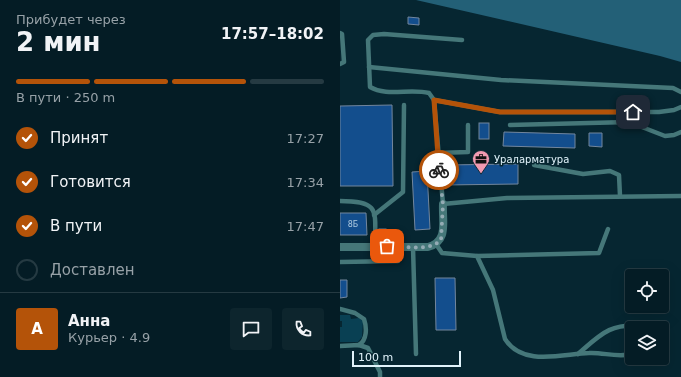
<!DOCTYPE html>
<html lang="ru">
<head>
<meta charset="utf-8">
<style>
  :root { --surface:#041c25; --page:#0d252d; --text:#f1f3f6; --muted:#97a1a7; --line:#253a42; --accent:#b45309 }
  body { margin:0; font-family:"DejaVu Sans",sans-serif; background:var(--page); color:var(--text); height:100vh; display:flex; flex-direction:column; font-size:15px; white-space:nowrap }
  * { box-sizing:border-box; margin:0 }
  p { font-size:13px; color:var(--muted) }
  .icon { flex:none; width:22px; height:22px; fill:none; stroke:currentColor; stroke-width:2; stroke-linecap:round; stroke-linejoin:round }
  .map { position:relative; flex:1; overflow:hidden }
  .drawer { display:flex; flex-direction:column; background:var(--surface); width:340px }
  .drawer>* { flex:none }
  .tools { position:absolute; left:285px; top:269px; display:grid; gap:8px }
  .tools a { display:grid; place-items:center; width:44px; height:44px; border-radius:4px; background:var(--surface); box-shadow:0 4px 16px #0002,0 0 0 1px var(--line); font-size:20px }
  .scale { position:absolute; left:12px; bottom:10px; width:109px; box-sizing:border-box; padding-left:4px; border:2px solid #e1f3fb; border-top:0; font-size:11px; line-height:14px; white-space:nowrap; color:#e1f3fb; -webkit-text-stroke:3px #062631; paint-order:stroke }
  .pin { position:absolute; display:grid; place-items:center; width:34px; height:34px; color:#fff; margin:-17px; border-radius:8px; box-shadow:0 2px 6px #0006 }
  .courier { position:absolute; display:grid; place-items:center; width:40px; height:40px; margin:-20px; border:3px solid #b45309; border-radius:50%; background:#fff; color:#222; box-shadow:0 1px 5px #0007 }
  .head em { font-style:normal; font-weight:800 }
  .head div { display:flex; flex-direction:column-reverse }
  .head { display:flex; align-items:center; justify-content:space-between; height:68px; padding:0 16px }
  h1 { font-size:26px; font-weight:800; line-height:30px }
  .bar { display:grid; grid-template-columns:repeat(4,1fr); gap:6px 4px; align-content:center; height:48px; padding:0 16px }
  .bar i { height:5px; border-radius:3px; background:var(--line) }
  .bar .selected { background:var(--accent) }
  .bar p { grid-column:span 4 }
  .line { display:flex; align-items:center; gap:10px; padding:0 16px; border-top:1px solid var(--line) }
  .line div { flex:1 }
  .round { display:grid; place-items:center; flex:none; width:42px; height:42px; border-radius:4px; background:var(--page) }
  ol { padding:0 16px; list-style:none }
  li { display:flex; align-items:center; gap:12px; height:44px }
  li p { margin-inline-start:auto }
  li .icon { padding:4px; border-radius:50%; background:var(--accent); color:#fff; stroke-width:4 }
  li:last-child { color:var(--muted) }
  li i { width:22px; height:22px; border:2px solid var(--line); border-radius:50% }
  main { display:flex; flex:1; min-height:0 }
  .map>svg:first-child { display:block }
</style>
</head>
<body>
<main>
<section class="drawer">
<div class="head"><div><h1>2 мин</h1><p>Прибудет через</p></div><em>17:57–18:02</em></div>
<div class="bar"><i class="selected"></i><i class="selected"></i><i class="selected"></i><i></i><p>В пути · 250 m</p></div>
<ol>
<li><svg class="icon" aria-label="check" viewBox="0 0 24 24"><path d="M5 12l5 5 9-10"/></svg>Принят<p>17:27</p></li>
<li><svg class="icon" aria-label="check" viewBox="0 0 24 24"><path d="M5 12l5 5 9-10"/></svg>Готовится<p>17:34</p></li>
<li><svg class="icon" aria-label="check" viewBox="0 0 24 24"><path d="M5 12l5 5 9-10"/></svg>В пути<p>17:47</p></li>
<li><i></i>Доставлен</li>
</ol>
<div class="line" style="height:72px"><b class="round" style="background:var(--accent);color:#fff">А</b><div><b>Анна</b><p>Курьер · 4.9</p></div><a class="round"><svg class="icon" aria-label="chat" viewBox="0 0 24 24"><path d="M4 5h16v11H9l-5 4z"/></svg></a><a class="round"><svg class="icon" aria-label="phone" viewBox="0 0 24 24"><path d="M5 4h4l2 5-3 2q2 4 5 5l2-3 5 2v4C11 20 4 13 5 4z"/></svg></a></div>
</section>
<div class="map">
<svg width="341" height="377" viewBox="0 0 341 377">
  <rect width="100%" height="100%" fill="#062631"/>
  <!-- green -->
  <polygon fill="#094053" points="0,315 10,315 11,319 19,318 23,321 22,337 18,342 0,342 0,327 2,327 2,321 0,321"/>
  <!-- forest -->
  <polygon fill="#236077" points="76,0 341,0 341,62 320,56"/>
  <!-- building -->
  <g fill="#134e8d" stroke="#72869d">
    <polygon points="68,17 79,18 79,25 68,24"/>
    <polygon points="52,105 53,186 0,186 0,106"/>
    <rect x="139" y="123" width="10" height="16"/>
    <polygon points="164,132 235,134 235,148 163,146"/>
    <polygon points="249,133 262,133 262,147 249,146"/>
    <polygon points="178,164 178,184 105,185 104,165"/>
    <polygon points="87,171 90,229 75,230 72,172"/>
    <polygon points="0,213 26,213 27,235 0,235"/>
    <rect x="39" y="229" width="7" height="5"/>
    <polygon points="95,278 115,278 116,330 96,330"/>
    <polygon points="0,280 7,280 7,297 0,298"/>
  </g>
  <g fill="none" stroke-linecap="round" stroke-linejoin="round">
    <!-- service -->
    <g stroke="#457779" stroke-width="4.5">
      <polyline points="0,33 2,34 4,62 0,64"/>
      <path d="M122,40L44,34L33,35L28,40L30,87C47,97 70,88 89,93L94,100L103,204L167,198L341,196"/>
      <polyline points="29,67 161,80 333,88 341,92"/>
      <polyline points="94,100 160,112 319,112 334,110 341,107"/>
      <polyline points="170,125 289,122 325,136 334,135 341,132"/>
      <polyline points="98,153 128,152 128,125"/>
      <polyline points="194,165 243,174 270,171 279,175 280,196"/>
      <path d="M0,201C41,201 35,211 35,246"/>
      <polyline points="34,215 63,192 64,105"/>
      <path d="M96,244L102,253L137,256L153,290L165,339C183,367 222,354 249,353C263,352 277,358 292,354"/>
      <polyline points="73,247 76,354"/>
      <polyline points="137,256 259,253 268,229"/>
      <polyline points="0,262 58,261"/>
      <path d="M0,309L15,313L24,319C27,328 27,340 19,345"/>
      <polyline points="0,346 19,345 28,348 40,372 40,377"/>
      <path d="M238,354C261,334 270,323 303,326L305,328"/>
    </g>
    <!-- minor -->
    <path stroke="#457779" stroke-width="8" d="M0,247H88C109,241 102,222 103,204"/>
  </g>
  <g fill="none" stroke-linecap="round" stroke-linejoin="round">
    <!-- done -->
    <path stroke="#94abb4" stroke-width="4" stroke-dasharray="0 7.2" d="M47,246C63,246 89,252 101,240L103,204L99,170"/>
    <!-- route -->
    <polyline stroke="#b45309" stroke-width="5" points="99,170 94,100 160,112 293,112"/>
  </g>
  <!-- icons -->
  <defs>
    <symbol id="office-pin" viewBox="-11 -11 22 30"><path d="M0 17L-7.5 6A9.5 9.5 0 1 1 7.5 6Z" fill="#f19ab1" stroke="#062631"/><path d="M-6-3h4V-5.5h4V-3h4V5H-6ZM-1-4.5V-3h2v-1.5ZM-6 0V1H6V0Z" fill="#111"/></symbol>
  </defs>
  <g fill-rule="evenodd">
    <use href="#office-pin" x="131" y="149" width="20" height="27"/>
  </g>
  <g text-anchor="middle" stroke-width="3" stroke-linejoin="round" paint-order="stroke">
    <!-- number labels -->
    <g font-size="8" fill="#aecae0">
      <text x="13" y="227">8Б</text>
    </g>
    <!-- poi labels -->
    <g font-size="10" fill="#e1f3fb" stroke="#062631" text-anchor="start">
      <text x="154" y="163">Ураларматура</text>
    </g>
  </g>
</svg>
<div class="tools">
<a><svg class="icon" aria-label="locate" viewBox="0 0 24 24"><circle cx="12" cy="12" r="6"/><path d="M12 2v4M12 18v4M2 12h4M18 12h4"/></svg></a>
<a><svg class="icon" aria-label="layers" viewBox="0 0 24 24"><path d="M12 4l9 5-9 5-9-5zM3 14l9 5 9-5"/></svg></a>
</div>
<div class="scale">100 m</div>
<div class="pin" style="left:47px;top:246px;background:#ea580c"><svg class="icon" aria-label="bag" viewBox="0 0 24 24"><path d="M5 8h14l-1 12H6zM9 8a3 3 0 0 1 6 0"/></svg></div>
<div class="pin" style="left:293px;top:112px;background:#1f2937"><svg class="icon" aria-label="home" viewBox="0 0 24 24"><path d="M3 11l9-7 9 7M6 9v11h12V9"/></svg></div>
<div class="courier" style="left:99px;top:170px"><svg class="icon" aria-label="bike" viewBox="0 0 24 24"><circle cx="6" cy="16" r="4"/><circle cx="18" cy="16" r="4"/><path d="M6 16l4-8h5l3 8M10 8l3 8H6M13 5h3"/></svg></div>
</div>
</main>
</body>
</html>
